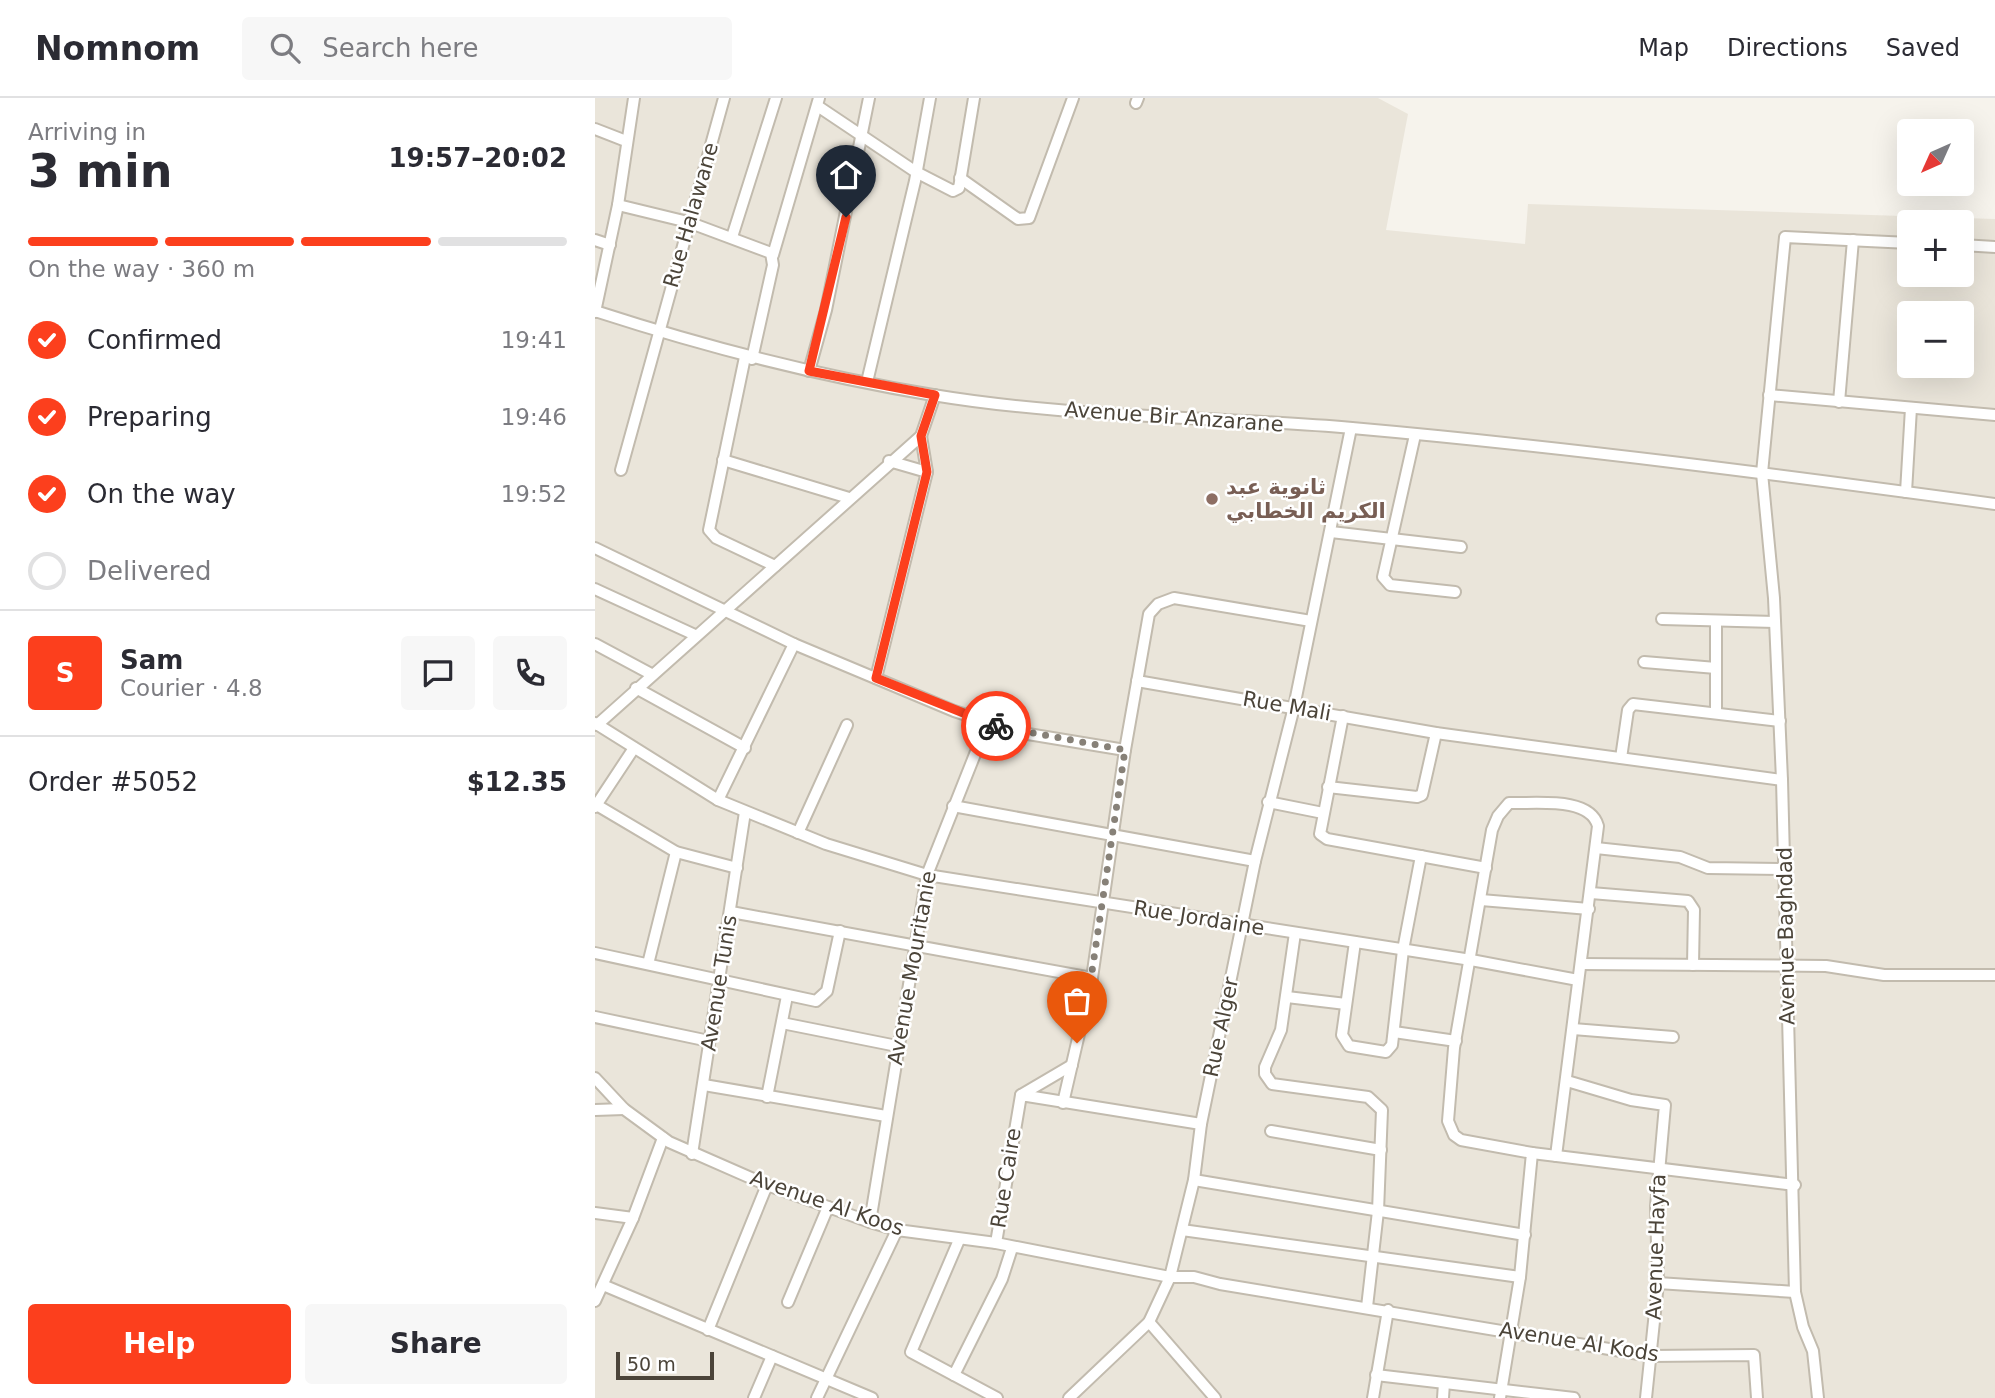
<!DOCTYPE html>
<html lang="en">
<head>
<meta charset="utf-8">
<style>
  :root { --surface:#fff; --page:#f7f7f7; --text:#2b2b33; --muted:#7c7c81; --line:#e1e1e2; --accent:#fc3f1d }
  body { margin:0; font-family:"DejaVu Sans",Cairo,sans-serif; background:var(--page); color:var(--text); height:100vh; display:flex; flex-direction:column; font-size:26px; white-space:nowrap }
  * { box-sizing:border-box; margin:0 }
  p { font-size:23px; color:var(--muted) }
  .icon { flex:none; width:38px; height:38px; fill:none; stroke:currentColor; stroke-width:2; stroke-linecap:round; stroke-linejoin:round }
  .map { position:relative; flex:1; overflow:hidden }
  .panel { display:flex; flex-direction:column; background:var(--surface); width:595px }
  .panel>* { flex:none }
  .needle { width:46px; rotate:225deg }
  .buttons { position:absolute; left:1302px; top:21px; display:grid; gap:14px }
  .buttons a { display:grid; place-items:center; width:77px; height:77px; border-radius:7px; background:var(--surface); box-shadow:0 7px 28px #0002; font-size:35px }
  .scale { position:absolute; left:21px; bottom:18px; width:98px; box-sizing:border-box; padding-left:7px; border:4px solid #4b4439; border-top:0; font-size:19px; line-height:24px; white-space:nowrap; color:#4b4439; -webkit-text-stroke:5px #fff; paint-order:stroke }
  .pin { position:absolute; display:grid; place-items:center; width:60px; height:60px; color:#fff; margin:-72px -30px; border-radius:50% 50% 50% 0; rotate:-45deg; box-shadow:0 0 7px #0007 }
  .pin .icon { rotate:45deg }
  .courier { position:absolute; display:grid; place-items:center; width:70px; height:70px; margin:-35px; border:5px solid #fc3f1d; border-radius:50%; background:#fff; color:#222; box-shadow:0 2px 9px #0007 }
  .summary em { font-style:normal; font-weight:600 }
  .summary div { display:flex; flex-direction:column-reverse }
  .summary { display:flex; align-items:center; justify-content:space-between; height:119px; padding:0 28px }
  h1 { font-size:46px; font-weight:600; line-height:52px }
  .bar { display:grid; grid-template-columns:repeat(4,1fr); gap:10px 7px; align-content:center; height:84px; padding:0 28px }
  .bar i { height:9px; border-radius:5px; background:var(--line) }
  .bar .on { background:var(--accent) }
  .bar p { grid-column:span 4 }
  .line { display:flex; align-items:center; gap:18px; padding:0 28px; border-top:2px solid var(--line) }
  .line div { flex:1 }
  .round { display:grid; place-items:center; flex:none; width:74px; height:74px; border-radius:7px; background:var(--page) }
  ol { padding:0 28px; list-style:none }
  li { display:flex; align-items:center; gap:21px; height:77px }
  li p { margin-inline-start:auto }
  li .icon { padding:7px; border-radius:50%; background:var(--accent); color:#fff; stroke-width:4 }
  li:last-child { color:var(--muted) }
  li i { width:38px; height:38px; border:4px solid var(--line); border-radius:50% }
  .primary-button { display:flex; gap:14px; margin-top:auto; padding:14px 28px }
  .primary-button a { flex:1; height:80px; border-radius:7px; background:var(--accent); color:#fff; font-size:28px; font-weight:600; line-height:80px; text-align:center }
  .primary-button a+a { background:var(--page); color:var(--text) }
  header { display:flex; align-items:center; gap:42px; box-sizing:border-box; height:98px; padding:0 35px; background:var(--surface); border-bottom:2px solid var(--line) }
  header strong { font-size:33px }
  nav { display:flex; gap:38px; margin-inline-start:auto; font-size:24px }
  .search { width:490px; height:63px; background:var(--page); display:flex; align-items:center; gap:18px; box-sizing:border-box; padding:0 24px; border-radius:7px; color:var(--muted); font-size:26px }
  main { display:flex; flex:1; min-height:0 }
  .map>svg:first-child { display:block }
</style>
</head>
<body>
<header>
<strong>Nomnom</strong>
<div class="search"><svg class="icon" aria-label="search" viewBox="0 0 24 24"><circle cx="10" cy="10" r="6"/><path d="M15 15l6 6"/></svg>Search here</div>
<nav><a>Map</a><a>Directions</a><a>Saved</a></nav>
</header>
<main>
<section class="panel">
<div class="summary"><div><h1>3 min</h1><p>Arriving in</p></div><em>19:57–20:02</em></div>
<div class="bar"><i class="on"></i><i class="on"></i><i class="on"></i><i></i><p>On the way · 360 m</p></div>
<ol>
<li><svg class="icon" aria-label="check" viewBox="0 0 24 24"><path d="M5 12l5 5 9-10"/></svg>Confirmed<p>19:41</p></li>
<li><svg class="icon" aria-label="check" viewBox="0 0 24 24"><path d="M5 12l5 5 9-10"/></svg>Preparing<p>19:46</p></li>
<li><svg class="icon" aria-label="check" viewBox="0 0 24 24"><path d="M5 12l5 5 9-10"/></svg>On the way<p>19:52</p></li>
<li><i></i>Delivered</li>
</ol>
<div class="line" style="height:126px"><b class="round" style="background:var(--accent);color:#fff">S</b><div><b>Sam</b><p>Courier · 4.8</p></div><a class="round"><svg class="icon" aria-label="chat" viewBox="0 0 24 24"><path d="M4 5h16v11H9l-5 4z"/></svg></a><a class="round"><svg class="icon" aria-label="phone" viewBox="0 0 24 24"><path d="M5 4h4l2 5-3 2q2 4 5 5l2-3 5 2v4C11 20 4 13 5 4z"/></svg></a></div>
<div class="line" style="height:91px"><div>Order #5052</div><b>$12.35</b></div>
<div class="primary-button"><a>Help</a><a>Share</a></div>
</section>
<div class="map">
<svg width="1400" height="1300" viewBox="0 0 1400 1300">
  <rect width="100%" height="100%" fill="#f6f3ec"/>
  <!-- residential -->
  <path fill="#eae5da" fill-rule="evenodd" d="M0,0H783L813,16L791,132L930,146L933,106L1400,121V1300H0ZM1314,124H1367V177H1314ZM1314,215H1367V268H1314Z"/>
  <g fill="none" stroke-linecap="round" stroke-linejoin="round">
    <defs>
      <g id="street">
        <polyline points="541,5 543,0"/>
        <polyline points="224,9 321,74 358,93 364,90 379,0"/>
        <polyline points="0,31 31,43"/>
        <polyline points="365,80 423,121 434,120 478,0"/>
        <polyline points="23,107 93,124 176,155 178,167 157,261"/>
        <polyline points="137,139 181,0"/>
        <polyline points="0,142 15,147"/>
        <polyline points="1367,147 1400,149"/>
        <polyline points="178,157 224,0"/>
        <path d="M0,213C111,249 223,278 338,297C476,320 618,318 757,330C972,349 1186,377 1400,406"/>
        <polyline points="0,214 23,107 39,0"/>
        <polyline points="150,259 114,432 121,440 180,468"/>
        <polyline points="214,273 231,212 274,0"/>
        <polyline points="272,284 320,83 335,0"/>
        <polyline points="1174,297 1400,317"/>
        <polyline points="1244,304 1258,142"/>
        <polyline points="820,337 788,479 795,487 860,494"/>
        <polyline points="128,362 254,400"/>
        <polyline points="294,363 332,374"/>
        <polyline points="26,372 129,0"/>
        <polyline points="1311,394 1316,310"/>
        <polyline points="736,434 866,449"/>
        <polyline points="0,450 199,546 359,613 427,635 530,652"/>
        <polyline points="0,491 100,537"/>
        <polyline points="1067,521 1180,524"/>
        <polyline points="0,546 56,576"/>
        <polyline points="1049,564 1121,570"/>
        <polyline points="281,580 332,374 326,338"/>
        <polyline points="542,583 841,635 1187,682"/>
        <polyline points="41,590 150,650"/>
        <polyline points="1121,615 1121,524"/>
        <polyline points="748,618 725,736 732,741 891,770"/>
        <polyline points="0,625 123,702 231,746 332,777 876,862 983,882"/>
        <polyline points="2,627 326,338 340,297"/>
        <polyline points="1026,660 1033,612 1038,606 1185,623"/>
        <polyline points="733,689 822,699 827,697 841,635"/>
        <polyline points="123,702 199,546"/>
        <polyline points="673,704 728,715"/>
        <polyline points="0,706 81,754 142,770"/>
        <polyline points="358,708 660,763"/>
        <polyline points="0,709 39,650"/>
        <polyline points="203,735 252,627"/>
        <polyline points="1001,750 1085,759 1113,770 1189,771"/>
        <polyline points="996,795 1093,803 1099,812 1098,867"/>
        <polyline points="886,802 994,811"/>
        <polyline points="136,814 497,880"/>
        <polyline points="700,835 686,932 670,969 670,976 677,986 773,999 787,1012 783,1113 772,1209"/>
        <polyline points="760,844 747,937 754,948 791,954 797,947 808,852 826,758"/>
        <polyline points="0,855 221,903 232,893 245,833"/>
        <polyline points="53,866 81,754"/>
        <polyline points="986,866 1231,868 1289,877 1400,877"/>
        <polyline points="692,899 751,906"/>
        <polyline points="0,919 114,943"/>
        <polyline points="187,925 302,948"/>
        <polyline points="978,931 1078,939"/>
        <polyline points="799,934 861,943"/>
        <polyline points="0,980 29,1011 74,1044 172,1087 275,1124 302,1132 401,1145 575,1179 599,1179 625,1186 1056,1258 1159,1257 1162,1300"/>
        <polyline points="972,983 1036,1002 1070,1007 1061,1108 1063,1185 1051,1300"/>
        <polyline points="109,987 291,1018"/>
        <polyline points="426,997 477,967"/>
        <polyline points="172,999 192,898"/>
        <polyline points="468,1005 497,880 530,652 554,516 563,506 579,500 716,523"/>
        <polyline points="0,1012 29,1011"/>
        <polyline points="676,1033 786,1052"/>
        <polyline points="937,1055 1200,1087"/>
        <polyline points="97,1056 150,714"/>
        <polyline points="599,1082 930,1137"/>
        <polyline points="0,1115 38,1120"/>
        <polyline points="275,1124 332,777 392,626"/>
        <polyline points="587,1132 925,1179"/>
        <polyline points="364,1142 316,1254 359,1277 407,1181 417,1150"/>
        <polyline points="401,1145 426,997 606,1026"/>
        <polyline points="1063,1185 1200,1194"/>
        <polyline points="8,1187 277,1300"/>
        <polyline points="0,1203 38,1120 68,1040"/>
        <polyline points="193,1204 233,1109"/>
        <polyline points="554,1224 620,1300"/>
        <polyline points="113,1232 172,1087"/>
        <polyline points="359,1277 402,1300"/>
        <polyline points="781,1277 979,1300"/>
        <polyline points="159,1300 177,1258"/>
        <polyline points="222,1300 302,1132"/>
        <polyline points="474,1300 554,1224 575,1179 599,1082 606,1026 660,763 699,609 756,330"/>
        <polyline points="778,1300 793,1212"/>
        <polyline points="848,1300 849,1285"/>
        <path d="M905,1300L925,1179L937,1055L866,1042L859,1037L853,1023L859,950L897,732L903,718L914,705C940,706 995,698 1003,728L961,1058"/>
        <polyline points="1223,1300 1218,1253 1208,1229 1200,1194 1187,682 1179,500 1167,375 1190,139 1314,145"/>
      </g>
    </defs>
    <!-- street casing -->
    <use href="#street" stroke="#c2bbae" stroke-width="14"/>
    <!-- street -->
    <use href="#street" stroke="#fff" stroke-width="10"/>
  </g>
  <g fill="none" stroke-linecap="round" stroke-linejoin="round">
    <!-- done -->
    <polyline stroke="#878178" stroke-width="7" stroke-dasharray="0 12.6" points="401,628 530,652 496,880 482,945"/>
    <!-- route -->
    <polyline stroke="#fc3f1d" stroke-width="9" points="251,119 214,273 340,297 326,338 332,374 281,580 401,628"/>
  </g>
  <!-- markers -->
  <circle fill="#8d6e63" stroke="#fff" stroke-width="2.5" cx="617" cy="401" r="7"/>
  <g text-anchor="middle" stroke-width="5" stroke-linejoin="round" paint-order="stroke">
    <!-- street labels -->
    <g font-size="21" fill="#4b4439" stroke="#fff">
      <text transform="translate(96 117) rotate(-74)" y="7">Rue Halawane</text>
      <text transform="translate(579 319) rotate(4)" y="7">Avenue Bir Anzarane</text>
      <text transform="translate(692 608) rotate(10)" y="7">Rue Mali</text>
      <text transform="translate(604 820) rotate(9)" y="7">Rue Jordaine</text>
      <text transform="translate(1191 838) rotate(-91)" y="7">Avenue Baghdad</text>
      <text transform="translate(317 870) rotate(-80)" y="7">Avenue Mouritanie</text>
      <text transform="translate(124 885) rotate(-81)" y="7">Avenue Tunis</text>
      <text transform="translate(626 929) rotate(-78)" y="7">Rue Alger</text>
      <text transform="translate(411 1080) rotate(-81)" y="7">Rue Caire</text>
      <text transform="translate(232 1105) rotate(19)" y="7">Avenue Al Koos</text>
      <text transform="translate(1061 1149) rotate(-88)" y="7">Avenue Hayfa</text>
      <text transform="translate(984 1244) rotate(9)" y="7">Avenue Al Kods</text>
    </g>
    <!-- education labels -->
    <g font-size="21" font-weight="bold" fill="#785e54" stroke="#fff" text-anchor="start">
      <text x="631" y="396">ثانوية عبد<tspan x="631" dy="24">الكريم الخطابي</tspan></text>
    </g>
  </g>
</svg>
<div class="buttons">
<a><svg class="needle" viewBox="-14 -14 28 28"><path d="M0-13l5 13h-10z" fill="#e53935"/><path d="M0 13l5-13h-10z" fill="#7c7c81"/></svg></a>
<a>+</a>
<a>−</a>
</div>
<div class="scale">50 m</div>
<div class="pin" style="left:482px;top:945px;background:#ea580c"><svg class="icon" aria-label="bag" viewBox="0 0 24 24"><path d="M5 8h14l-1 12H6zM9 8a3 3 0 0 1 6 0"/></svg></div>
<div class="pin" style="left:251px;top:119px;background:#1f2937"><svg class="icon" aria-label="home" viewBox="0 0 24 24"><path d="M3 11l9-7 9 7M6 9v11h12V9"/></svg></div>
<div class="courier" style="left:401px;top:628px"><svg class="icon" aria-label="bike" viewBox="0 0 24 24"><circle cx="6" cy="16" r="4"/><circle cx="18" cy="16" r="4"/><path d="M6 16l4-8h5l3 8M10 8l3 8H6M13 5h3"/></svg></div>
</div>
</main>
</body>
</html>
